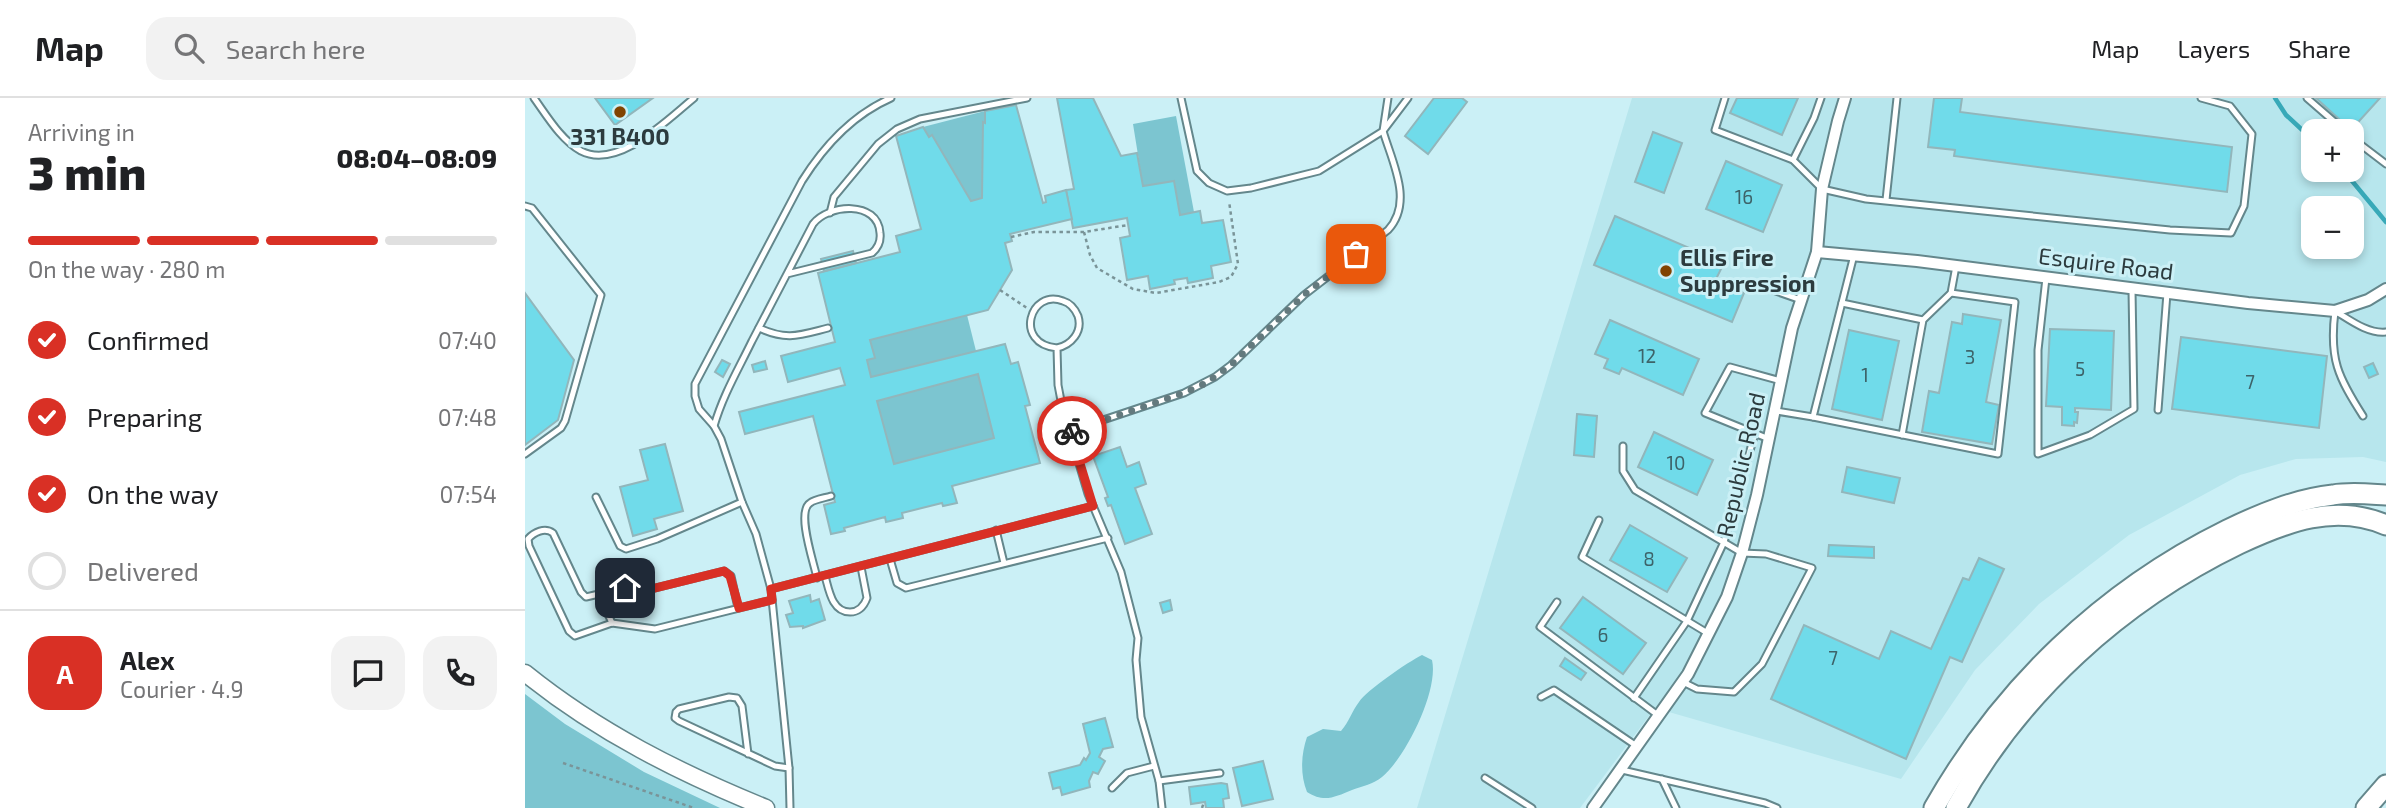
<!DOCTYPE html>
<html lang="en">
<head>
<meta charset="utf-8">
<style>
  :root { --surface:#fff; --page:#f2f2f2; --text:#202124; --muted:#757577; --line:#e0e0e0; --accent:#d93025 }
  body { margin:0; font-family:"Exo 2",sans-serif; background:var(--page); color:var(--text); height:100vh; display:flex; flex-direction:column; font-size:26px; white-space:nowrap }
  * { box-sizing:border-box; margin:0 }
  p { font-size:23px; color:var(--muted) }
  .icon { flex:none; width:38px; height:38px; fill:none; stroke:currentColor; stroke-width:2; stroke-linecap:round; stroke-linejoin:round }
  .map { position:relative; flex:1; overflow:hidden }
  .drawer { display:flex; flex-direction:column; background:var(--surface); width:525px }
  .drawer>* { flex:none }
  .controls { position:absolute; left:1776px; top:21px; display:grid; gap:14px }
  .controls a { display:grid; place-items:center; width:63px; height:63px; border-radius:14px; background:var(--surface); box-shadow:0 4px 10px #0003; font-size:35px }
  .pin { position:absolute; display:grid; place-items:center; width:60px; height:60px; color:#fff; margin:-30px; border-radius:14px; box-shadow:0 4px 10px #0006 }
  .courier { position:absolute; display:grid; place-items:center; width:70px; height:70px; margin:-35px; border:5px solid #d93025; border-radius:50%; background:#fff; color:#222; box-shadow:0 2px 9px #0007 }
  .overview em { font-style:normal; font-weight:800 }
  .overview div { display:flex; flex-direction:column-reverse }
  .overview { display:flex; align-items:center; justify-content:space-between; height:119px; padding:0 28px }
  h1 { font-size:46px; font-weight:800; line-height:52px }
  .bar { display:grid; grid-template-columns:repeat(4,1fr); gap:10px 7px; align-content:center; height:84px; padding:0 28px }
  .bar i { height:9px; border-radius:5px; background:var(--line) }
  .bar .on { background:var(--accent) }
  .bar p { grid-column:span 4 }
  .line { display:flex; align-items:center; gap:18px; padding:0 28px; border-top:2px solid var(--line) }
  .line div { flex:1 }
  .round { display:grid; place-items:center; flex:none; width:74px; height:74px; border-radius:21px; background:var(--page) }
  ol { padding:0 28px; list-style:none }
  li { display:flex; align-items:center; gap:21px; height:77px }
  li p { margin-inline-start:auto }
  li .icon { padding:7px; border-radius:50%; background:var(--accent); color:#fff; stroke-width:4 }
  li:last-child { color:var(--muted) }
  li i { width:38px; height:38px; border:4px solid var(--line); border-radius:50% }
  header { display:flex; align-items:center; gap:42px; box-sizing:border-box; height:98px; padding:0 35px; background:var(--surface); border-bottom:2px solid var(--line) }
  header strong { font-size:33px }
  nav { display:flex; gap:38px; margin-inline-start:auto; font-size:24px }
  .search { width:490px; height:63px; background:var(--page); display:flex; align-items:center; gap:18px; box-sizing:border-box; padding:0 24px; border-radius:21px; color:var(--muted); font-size:26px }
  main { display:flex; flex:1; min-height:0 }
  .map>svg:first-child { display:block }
</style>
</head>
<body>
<header>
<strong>Map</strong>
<div class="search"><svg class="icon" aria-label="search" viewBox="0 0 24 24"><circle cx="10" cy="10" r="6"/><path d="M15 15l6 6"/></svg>Search here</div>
<nav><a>Map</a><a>Layers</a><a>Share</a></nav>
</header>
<main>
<section class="drawer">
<div class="overview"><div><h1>3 min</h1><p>Arriving in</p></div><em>08:04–08:09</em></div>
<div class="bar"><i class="on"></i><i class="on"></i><i class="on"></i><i></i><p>On the way · 280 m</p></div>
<ol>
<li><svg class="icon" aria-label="check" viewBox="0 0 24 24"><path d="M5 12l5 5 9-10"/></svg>Confirmed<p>07:40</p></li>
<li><svg class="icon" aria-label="check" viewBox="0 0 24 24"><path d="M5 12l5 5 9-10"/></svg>Preparing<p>07:48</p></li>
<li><svg class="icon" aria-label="check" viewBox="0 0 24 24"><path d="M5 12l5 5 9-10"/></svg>On the way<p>07:54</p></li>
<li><i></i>Delivered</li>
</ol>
<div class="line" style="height:126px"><b class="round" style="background:var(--accent);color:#fff">A</b><div><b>Alex</b><p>Courier · 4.9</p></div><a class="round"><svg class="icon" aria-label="chat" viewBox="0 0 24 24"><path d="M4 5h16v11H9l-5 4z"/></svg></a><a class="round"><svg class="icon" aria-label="phone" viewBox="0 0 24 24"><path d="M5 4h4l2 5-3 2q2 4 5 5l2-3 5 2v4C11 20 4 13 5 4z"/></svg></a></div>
</section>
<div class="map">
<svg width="1861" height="710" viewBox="0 0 1861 710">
  <rect width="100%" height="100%" fill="#cbf0f6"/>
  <!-- built -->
  <path fill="#b7e6ed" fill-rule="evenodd" d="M1107,0H1861V364L1838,359L1771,361L1715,377L1604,437L1514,506L1450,572L1376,681L1130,610L1055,710H892ZM1788,33H1827V72H1788ZM1788,110H1827V149H1788Z"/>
  <!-- green -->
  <g fill="#7cc5d0">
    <polygon points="460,13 460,25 458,25 457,100 446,103 407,37 404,39 398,29"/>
    <polygon points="651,18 669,114 655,117 648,83 618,88 608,26"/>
    <polygon points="442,217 451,253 346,279 342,262 350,260 345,242"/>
    <polygon points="453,276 469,340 369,366 352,303"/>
    <path d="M897,557L907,562C914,592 881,659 857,679C848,686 838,688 827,692C810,699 799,705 782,694C775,677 776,656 782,639L798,631L816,633C824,624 827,613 834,604C842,592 883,564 897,557Z"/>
    <polygon points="0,596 40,626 119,674 195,710 0,710"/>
  </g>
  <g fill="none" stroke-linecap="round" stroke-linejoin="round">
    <!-- stream -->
    <g stroke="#38a9b8" stroke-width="4.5">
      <polyline points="1750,0 1761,17 1788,42"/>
      <polyline points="1818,72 1861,124"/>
    </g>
  </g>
  <!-- building -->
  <g fill="#70dbea" stroke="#92b6bb" stroke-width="2" fill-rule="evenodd">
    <polygon points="70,0 128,0 90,27"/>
    <polygon points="532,0 568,0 596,58 612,55 618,88 649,83 655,117 675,113 677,125 698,122 706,164 686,168 688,180 663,185 662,180 649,182 650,186 625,191 623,178 602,182 595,140 605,138 602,120 548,130 541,92 549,91"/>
    <polygon points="909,0 937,0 942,4 903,56 880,38"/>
    <polygon points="1212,0 1273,0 1257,37 1205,15"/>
    <polygon points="1409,0 1437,0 1435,14 1707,49 1702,94 1429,58 1430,52 1403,49"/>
    <polygon points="1791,0 1855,0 1826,32"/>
    <path d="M491,7L518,105L521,104L520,98L541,92L547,121L485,136L487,143L480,145L487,172L463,212L345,242L350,260L342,262L346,279L480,246L486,266L493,264L505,307L500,308L515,365L427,388L432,405L418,408L417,405L377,415L378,420L361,424L360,419L319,430L320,433L306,436L299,407L310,404L288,318L220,336L214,314L320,287L315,270L263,284L256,258L310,244L293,175L375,154L371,138L396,131L371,38L398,29L404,39L407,37L446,103L457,100L458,24L460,25V13ZM453,276L469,340L369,366L352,303Z"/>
    <polygon points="1128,34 1157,45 1139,95 1110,84"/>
    <polygon points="1201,63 1257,87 1238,134 1181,111"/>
    <polygon points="1090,118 1199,165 1190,183 1219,195 1207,224 1069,167"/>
    <polygon points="328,153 331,165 299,173 296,161"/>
    <polygon points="0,195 49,262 33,322 0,347"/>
    <polygon points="1438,216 1476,222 1461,304 1474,307 1467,346 1397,334 1404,293 1414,295 1427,224 1437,226"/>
    <polygon points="1085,222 1174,261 1158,297 1097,270 1094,276 1079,270 1083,261 1070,256"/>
    <polygon points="1525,231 1589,233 1586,312 1550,310 1550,314 1553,314 1552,325 1549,324 1549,328 1537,327 1537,309 1521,308"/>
    <polygon points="1324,232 1374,243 1357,322 1307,311"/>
    <polygon points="1656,239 1802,258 1794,330 1647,311"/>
    <polygon points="197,262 205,266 198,279 190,274"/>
    <polygon points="240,263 242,271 229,274 227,267"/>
    <polygon points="1848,265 1853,276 1844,280 1839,269"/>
    <polygon points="1052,316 1072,318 1069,359 1049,357"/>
    <polygon points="1129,334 1188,362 1172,397 1113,369"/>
    <polygon points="140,346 158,413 129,421 132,431 108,438 95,389 123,382 115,352"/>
    <polygon points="595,349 602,369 614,364 621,386 610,390 627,436 600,446 586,407 583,408 580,400 583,399 568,358"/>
    <polygon points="1322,369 1375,380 1369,405 1317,394"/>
    <polygon points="1105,427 1162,460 1142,494 1085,462"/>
    <polygon points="1304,447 1349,449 1349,460 1303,458"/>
    <polygon points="1454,460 1479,471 1437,564 1425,559 1381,661 1246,601 1279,527 1354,561 1366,533 1406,551 1438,480 1444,482"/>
    <polygon points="285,497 286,504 294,501 300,522 278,530 278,528 265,529 261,517 268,515 264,503"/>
    <polygon points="1058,499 1121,545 1098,576 1035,530"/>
    <polygon points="645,502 647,512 638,515 635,505"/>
    <polygon points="1040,560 1061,575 1056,582 1035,568"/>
    <polygon points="580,620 588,649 578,651 574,659 580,663 573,676 568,674 564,683 565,689 537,697 535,689 528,691 524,675 555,667 559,660 561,662 565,655 558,626"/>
    <polygon points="738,663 748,701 717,708 708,670"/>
    <polygon points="696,685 702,686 704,700 698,701 699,710 681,710 680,704 666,706 664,689"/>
  </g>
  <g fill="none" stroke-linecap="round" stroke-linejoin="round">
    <defs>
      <g id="service">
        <path d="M9,0C22,18 36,42 56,53C93,72 142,22 169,0"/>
        <path d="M366,0C327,17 299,48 277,83L170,286V298L174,311L189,328L196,341L217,404L231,436L246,491L568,408"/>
        <polyline points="656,0 672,73 684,85 702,93 726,90 794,73 858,33 863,0"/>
        <polyline points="1200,0 1190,32 1268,62 1297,91 1341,101 1645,132 1706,135 1719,108 1727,36 1705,8 1676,0"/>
        <polyline points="1782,0 1820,33"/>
        <polyline points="1827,40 1861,66"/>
        <polyline points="1268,62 1289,20 1296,0"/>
        <polyline points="1361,102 1372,0"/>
        <polyline points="0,108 7,110 76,197 40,323 36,330 0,356"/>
        <polyline points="305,115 309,99 353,46 372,31 395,21 502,0"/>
        <polyline points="1329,157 1288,319 1473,356 1490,204 1426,195"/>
        <polyline points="1521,180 1513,252 1513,356 1565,337 1609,311 1607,192"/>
        <polyline points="1225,184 1276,202"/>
        <polyline points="1317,205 1398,222"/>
        <path d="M234,230C262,243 275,237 303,230"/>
        <path d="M532,250C488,246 505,190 538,203C545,205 550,211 553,218C558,234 546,247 532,250L533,287L537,308L563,396L596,474L613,540L611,562L616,619L634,683L637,710"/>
        <polyline points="1633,312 1642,195"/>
        <polyline points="1251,313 1288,319"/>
        <path d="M1838,318C1813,279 1804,261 1810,213C1825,222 1843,236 1861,234"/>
        <path d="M189,328C198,297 213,272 227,243C247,204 268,165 288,126C303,106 353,102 355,135C356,143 354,149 347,155L262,176"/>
        <path d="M545,333L659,295L690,279L706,267L779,197L863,132C889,104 867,64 858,33L883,0"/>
        <polyline points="1377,337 1398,222 1426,195 1431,168"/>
        <polyline points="1244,341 1180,315 1205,269 1256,283"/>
        <polyline points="1098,348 1098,373 1110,392 1217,455 1241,456 1287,470 1237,566 1209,594 1172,591 1158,584"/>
        <polyline points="71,399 95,448 101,451 132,441 217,404"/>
        <polyline points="1074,422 1057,459 1184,536"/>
        <polyline points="471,432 479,465"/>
        <polyline points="365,461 372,485 381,490 583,440"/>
        <path d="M300,478C304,492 307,514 325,514C334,514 339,508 342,500L336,469"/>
        <path d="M292,480C289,465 271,414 285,405C290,401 300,400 306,398"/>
        <polyline points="246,491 264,670 265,710"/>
        <polyline points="74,496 87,525"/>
        <polyline points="1032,504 1015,529 1134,618"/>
        <path d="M213,510L206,478L199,473L118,493L100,490L61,499L56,494L28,435C20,429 9,434 3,441L4,448L44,533L50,538L87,525L130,531L247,502"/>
        <polyline points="1016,599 1029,592 1113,649"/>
        <polyline points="1109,600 1162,523 1199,444 1230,335"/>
        <polyline points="223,656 217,608 212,600 204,599 154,611 151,614 150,620 154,623 250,668 264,670"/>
        <polyline points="1097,672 1240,705 1252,710"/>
        <polyline points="960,680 1007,710"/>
        <polyline points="1137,681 1151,710"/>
        <polyline points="634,683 695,675"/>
        <polyline points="587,690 602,675 629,668"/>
      </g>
      <g id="minor">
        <polyline points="1292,154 1392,163 1723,205 1810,213 1843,202 1861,191"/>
        <polyline points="1068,710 1163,576 1202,499 1217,455 1232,397 1267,230 1292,154 1297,91 1313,23 1320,0"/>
      </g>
      <path id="secondary" d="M0,575C73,634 155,675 241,710"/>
      <g id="motorway">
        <path d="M1409,710C1477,590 1578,493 1702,432C1735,416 1771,401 1808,397C1825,394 1843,396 1861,397"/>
        <path d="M1431,710C1494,595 1596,503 1714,446C1761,424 1810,405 1861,427"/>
        <polyline points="1841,710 1861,687"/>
      </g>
    </defs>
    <!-- service casing -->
    <use href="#service" stroke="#64878c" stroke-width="9"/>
    <!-- minor casing -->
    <use href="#minor" stroke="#64878c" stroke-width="14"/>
    <!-- secondary casing -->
    <use href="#secondary" stroke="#64878c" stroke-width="19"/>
    <!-- motorway casing -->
    <use href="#motorway" stroke="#64878c" stroke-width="23"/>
    <!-- path -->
    <g stroke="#7a9498" stroke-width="2.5" stroke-dasharray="3.5 3.5" stroke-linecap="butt">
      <polyline points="559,134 565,157 572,170 608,191 631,195 694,184 706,179 713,166 704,103"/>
      <polyline points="486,139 509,134 559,134 603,127"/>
      <polyline points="475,192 502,210"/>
      <polyline points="38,665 169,710"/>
      <polyline points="677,710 679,704"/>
    </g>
    <!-- service -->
    <use href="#service" stroke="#fff" stroke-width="5"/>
    <!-- minor -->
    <use href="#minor" stroke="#fff" stroke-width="10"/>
    <!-- secondary -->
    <use href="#secondary" stroke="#fff" stroke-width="16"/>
    <!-- motorway -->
    <use href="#motorway" stroke="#fff" stroke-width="19"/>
  </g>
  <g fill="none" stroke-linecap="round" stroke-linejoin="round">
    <!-- done -->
    <polyline stroke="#647a7e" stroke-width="7" stroke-dasharray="0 12.6" points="547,333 659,295 681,285 706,267 779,197 831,156"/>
    <!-- route -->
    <polyline stroke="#d93025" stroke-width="9" points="100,490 118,493 199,473 205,478 214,510 247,502 246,491 568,408 545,333 547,333"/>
  </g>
  <!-- markers -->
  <g fill="#814300" stroke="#cbf0f6" stroke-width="2.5">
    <circle cx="95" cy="14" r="7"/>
    <circle cx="1141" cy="173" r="7"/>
  </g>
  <g text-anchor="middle" stroke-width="6" stroke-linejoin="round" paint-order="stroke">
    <!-- number labels -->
    <g font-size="19" fill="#3d6369">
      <text x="1219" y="106">16</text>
      <text x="1122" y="265">12</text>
      <text x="1445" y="266">3</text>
      <text x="1555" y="278">5</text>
      <text x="1340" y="284">1</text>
      <text x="1725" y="291">7</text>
      <text x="1151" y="372">10</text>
      <text x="1124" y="468">8</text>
      <text x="1078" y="544">6</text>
      <text x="1308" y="567">7</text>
    </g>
    <!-- poi labels -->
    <g font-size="23" font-weight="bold" fill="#2c3b3e" stroke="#cbf0f6">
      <text x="95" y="47">331 B400</text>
      <text x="1155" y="168" text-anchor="start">Ellis Fire<tspan x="1155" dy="26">Suppression</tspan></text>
    </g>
    <!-- street labels -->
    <g font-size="23" fill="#2c3b3e" stroke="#cbf0f6">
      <text transform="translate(1581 166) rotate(7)" y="8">Esquire Road</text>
      <text transform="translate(1216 367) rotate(-77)" y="8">Republic Road</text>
    </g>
  </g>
</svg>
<div class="controls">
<a>+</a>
<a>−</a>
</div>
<div class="pin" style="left:831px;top:156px;background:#ea580c"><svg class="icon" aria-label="bag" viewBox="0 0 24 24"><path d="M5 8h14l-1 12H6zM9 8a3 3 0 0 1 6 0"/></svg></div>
<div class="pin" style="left:100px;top:490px;background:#1f2937"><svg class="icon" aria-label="home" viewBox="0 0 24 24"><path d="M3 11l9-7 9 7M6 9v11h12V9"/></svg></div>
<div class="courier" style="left:547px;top:333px"><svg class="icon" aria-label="bike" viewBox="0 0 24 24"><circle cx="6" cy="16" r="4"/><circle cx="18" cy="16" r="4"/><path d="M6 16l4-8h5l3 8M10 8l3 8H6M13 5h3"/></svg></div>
</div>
</main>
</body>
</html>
